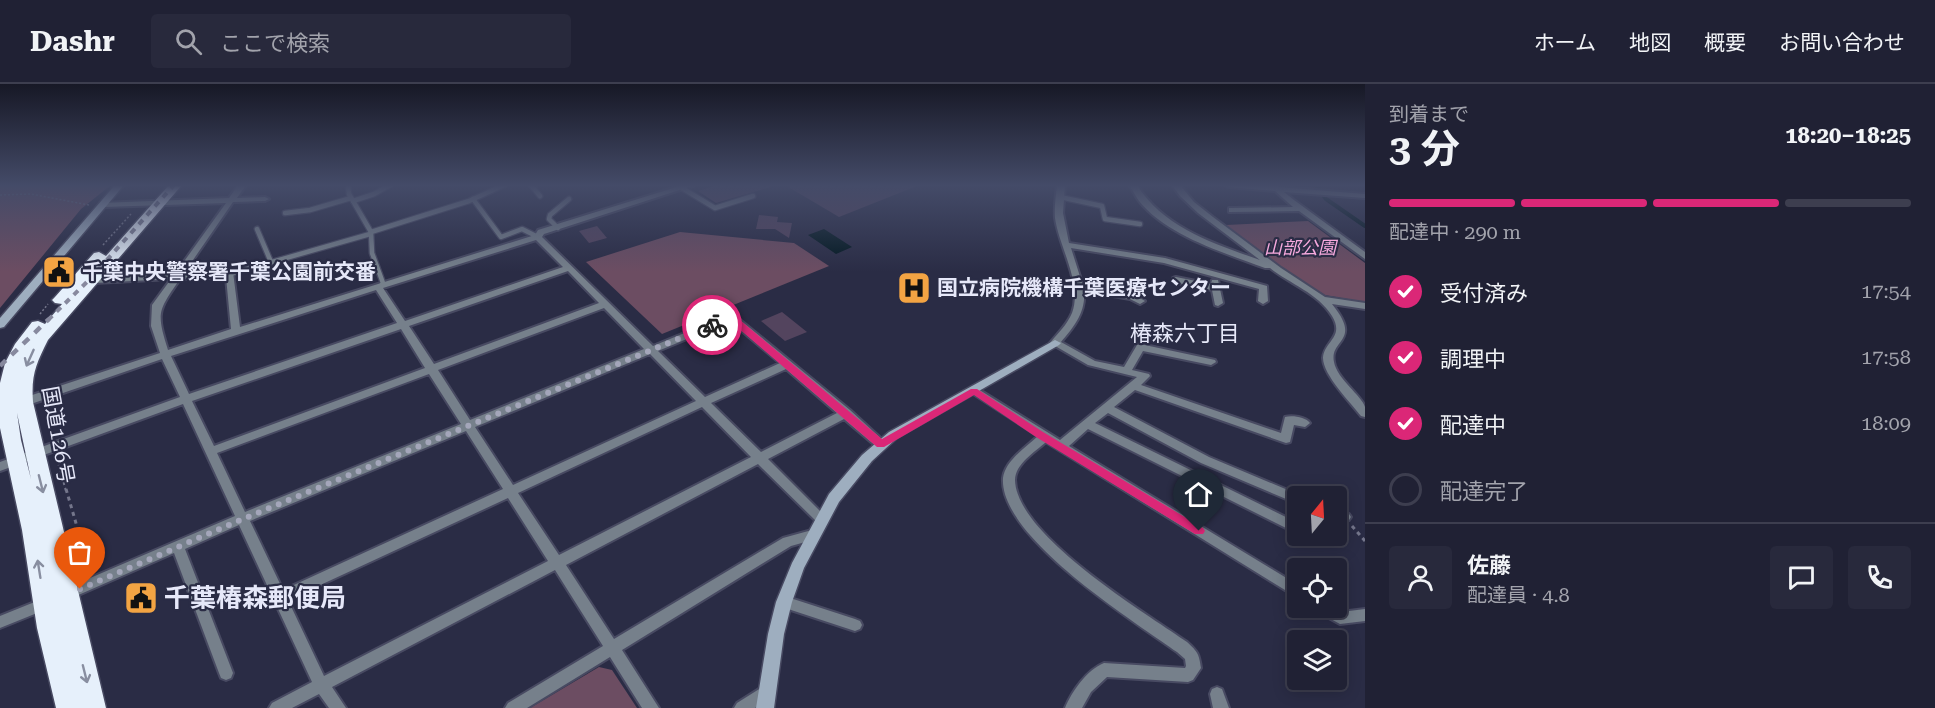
<!DOCTYPE html>
<html lang="ja">
<head>
<meta charset="utf-8">
<style>
  :root { --surface:#202134; --page:#28293c; --text:#f1f3f6; --muted:#a2a3ac; --line:#3d3e4f; --accent:#db2777 }
  body { margin:0; font-family:"Roboto Serif","Noto Sans JP",serif; background:var(--page); color:var(--text); height:100vh; display:flex; flex-direction:column; font-size:22px; white-space:nowrap }
  * { box-sizing:border-box; margin:0 }
  p { font-size:20px; color:var(--muted) }
  .icon { flex:none; width:33px; height:33px; fill:none; stroke:currentColor; stroke-width:2; stroke-linecap:round; stroke-linejoin:round }
  .map { position:relative; flex:1; overflow:hidden }
  .panel { display:flex; flex-direction:column; background:var(--surface); width:570px }
  .panel>* { flex:none }
  .needle { width:39px; rotate:18deg }
  .controls { position:absolute; left:1287px; top:402px; display:grid; gap:12px }
  .controls a { display:grid; place-items:center; width:60px; height:60px; border-radius:6px; background:var(--surface); box-shadow:0 3px 15px #0003,0 0 0 2px var(--line); font-size:30px }
  .pin { position:absolute; display:grid; place-items:center; width:51px; height:51px; color:#fff; margin:-62px -26px; border-radius:50% 50% 50% 0; rotate:-45deg; box-shadow:0 0 6px #0007 }
  .pin .icon { rotate:45deg }
  .courier { position:absolute; display:grid; place-items:center; width:60px; height:60px; margin:-30px; border:4px solid #db2777; border-radius:50%; background:#fff; color:#222; box-shadow:0 2px 8px #0007 }
  .head em { font-style:normal; font-weight:700 }
  .head div { display:flex; flex-direction:column-reverse }
  .head { display:flex; align-items:center; justify-content:space-between; height:102px; padding:0 24px }
  h1 { font-size:39px; font-weight:700; line-height:45px }
  .bar { display:grid; grid-template-columns:repeat(4,1fr); gap:9px 6px; align-content:center; height:72px; padding:0 24px }
  .bar i { height:8px; border-radius:4px; background:var(--line) }
  .bar .active { background:var(--accent) }
  .bar p { grid-column:span 4 }
  .line { display:flex; align-items:center; gap:15px; padding:0 24px; border-top:2px solid var(--line) }
  .line div { flex:1 }
  .round { display:grid; place-items:center; flex:none; width:63px; height:63px; border-radius:6px; background:var(--page) }
  ol { padding:0 24px; list-style:none }
  li { display:flex; align-items:center; gap:18px; height:66px }
  li p { margin-inline-start:auto }
  li .icon { padding:6px; border-radius:50%; background:var(--accent); color:#fff; stroke-width:4 }
  li:last-child { color:var(--muted) }
  li i { width:33px; height:33px; border:3px solid var(--line); border-radius:50% }
  header { display:flex; align-items:center; gap:36px; box-sizing:border-box; height:84px; padding:0 30px; background:var(--surface); border-bottom:2px solid var(--line) }
  header strong { font-size:28px }
  nav { display:flex; gap:33px; margin-inline-start:auto; font-size:21px }
  .search { width:420px; height:54px; background:var(--page); display:flex; align-items:center; gap:15px; box-sizing:border-box; padding:0 21px; border-radius:6px; color:var(--muted); font-size:22px }
  main { display:flex; flex:1; min-height:0 }
  .map>svg:first-child { display:block }
</style>
</head>
<body>
<header>
<strong>Dashr</strong>
<div class="search"><svg class="icon" aria-label="search" viewBox="0 0 24 24"><circle cx="10" cy="10" r="6"/><path d="M15 15l6 6"/></svg>ここで検索</div>
<nav><a>ホーム</a><a>地図</a><a>概要</a><a>お問い合わせ</a></nav>
</header>
<main>
<div class="map">
<svg width="1365" height="624" viewBox="0 0 1365 624">
  <rect width="100%" height="100%" fill="#2a2c45"/>
  <!-- green -->
  <g fill="#6c4d62">
    <polygon points="0,101 111,101 81,125 0,224"/>
    <polygon points="1308,137 1365,179 1365,218 1324,211 1287,189 1226,141"/>
    <polygon points="680,148 794,159 829,182 662,250 586,178"/>
    <polygon points="599,583 612,586 637,624 530,624"/>
  </g>
  <!-- water -->
  <polygon fill="#021820" points="824,145 852,163 836,170 808,151"/>
  <g fill="none" stroke-linecap="round" stroke-linejoin="round">
    <!-- stream -->
    <polyline stroke="#021820" stroke-width="4" points="1316,101 1326,115 1365,142"/>
  </g>
  <!-- building -->
  <g fill="#53445e">
    <polygon points="717,101 770,101 771,103 716,119 698,107"/>
    <polygon points="785,101 917,101 917,102 839,133"/>
    <polygon points="759,131 778,133 777,138 792,139 789,154 775,145 756,145"/>
    <polygon points="597,142 607,154 589,159 579,147"/>
    <polygon points="782,228 807,248 785,257 761,237"/>
  </g>
  <g fill="none" stroke-linecap="round" stroke-linejoin="round">
    <defs>
      <g id="lane">
        <polyline points="348,101 349,110 371,148 372,169 383,199 380,203"/>
        <polyline points="531,101 540,112"/>
        <polyline points="682,104 715,124 753,112"/>
        <polyline points="1060,113 1102,122 1105,135 1140,140"/>
        <polyline points="473,115 501,153 522,145 538,153"/>
        <polyline points="353,117 374,110 390,101"/>
        <polyline points="285,129 310,126 351,114"/>
        <polyline points="558,144 549,135 550,131 569,115"/>
        <polyline points="257,145 271,178"/>
        <polyline points="371,148 469,117 504,101"/>
        <polyline points="230,190 370,150"/>
      </g>
      <g id="street">
        <path d="M238,101H246L237,114L265,113L269,115L265,117L233,118L184,189L233,188L240,243L535,151L538,146L683,101H695L544,150L542,153L653,262L728,231H734L850,326L887,360L885,363H877L844,335L768,375L825,432L827,435L825,438L821,440L817,438L758,380L566,481L614,555L783,454L812,446L816,447L818,451L816,455L791,462L622,566L659,624H642L610,573L527,624H505L508,619L603,562L555,486L332,603L346,624H329L319,610L292,624H269L272,619L312,598L239,441L185,465L233,589L231,594L226,596L221,594L219,589L174,469L67,516L62,514L60,510L62,506L235,432L183,320L0,387V378L180,313L162,275L28,321L24,322L19,318L20,315L160,269L151,242L152,221L171,195L94,199L90,196L94,193L175,190L226,119L103,123H100V119L229,114ZM536,156L563,183L405,237L383,204ZM568,187L599,219L434,280L409,242ZM226,193L231,245L168,266C156,228 158,227 180,195ZM376,206L397,239L189,310L171,272ZM604,224L644,265L470,336L438,286ZM730,237L780,279L705,313L658,267ZM401,245L425,284L214,362L192,317ZM650,270L696,317L513,401L475,343ZM786,285L837,329L761,368L711,319ZM429,290L461,340L245,428L217,369ZM702,323L751,373L559,471L518,409ZM466,347L503,405L283,506L250,437ZM508,414L548,477L324,592L288,516Z"/>
        <path d="M1057,101H1065L1063,129L1069,159L1165,174L1267,202L1268,217L1263,220L1258,217L1259,205L1164,179L1071,164L1083,202L1133,210L1145,217L1140,220L1130,215L1084,207C1086,228 1074,243 1061,258L1095,277L1124,283L1137,261L1140,260L1215,276L1216,278L1211,281L1143,267L1132,286L1149,290L1150,292L1141,301L1281,349L1285,333C1292,331 1306,333 1310,339L1305,343L1294,341L1290,358L1286,359L1135,306L1114,323L1209,373L1302,412H1298V420L1201,379L1108,329L1095,339L1298,439V450L1088,345L1069,362L1298,501V514L1046,358C1036,367 1015,380 1015,396C1016,451 1144,528 1187,558C1198,568 1199,570 1201,584L1193,596L1188,598L1107,593L1091,608L1082,624H1065C1072,607 1087,586 1104,579L1185,584L1186,582L1185,575L1177,568C1134,537 999,453 1003,394C1005,377 1026,363 1038,352L969,307L974,303L978,305L1060,356L1137,293L1088,281L1050,259C1058,249 1067,241 1072,229C1083,200 1059,163 1055,134C1054,123 1056,112 1057,101Z"/>
        <path d="M1129,101H1137C1164,144 1215,160 1260,176L1198,129L1180,112L1172,101H1180L1194,118L1213,133L1281,184L1325,213L1365,219V225L1332,220C1363,258 1329,255 1334,278C1337,295 1362,312 1365,323C1365,326 1365,330 1365,333L1361,332C1351,319 1323,291 1323,274C1324,257 1345,253 1332,232C1318,209 1290,200 1270,184H1265C1225,169 1167,152 1139,117C1135,112 1133,106 1129,101Z"/>
        <polygon points="1225,101 1276,101 1279,103 1365,110 1365,114 1284,108 1294,116 1365,168 1365,175 1299,127 1229,128 1229,124 1232,124 1293,123 1275,107 1229,103"/>
        <polygon points="1176,193 1211,200 1212,196 1218,196 1223,219 1218,222 1215,221 1212,206 1173,198 1173,194"/>
        <polygon points="1336,425 1349,430 1351,433 1349,436 1345,438 1336,435"/>
        <polygon points="784,512 855,535 860,537 862,541 860,545 855,547 779,522 777,518 779,514"/>
        <polygon points="47,513 52,515 54,519 52,523 0,544 0,532"/>
        <polygon points="1316,524 1334,524 1341,528 1365,525 1365,537 1340,540 1318,528"/>
        <polygon points="767,600 772,602 774,607 772,612 755,624 734,624 737,619"/>
        <polygon points="1217,603 1222,605 1229,624 1213,624 1210,610 1212,605"/>
      </g>
      <g id="secondary">
        <polygon points="115,101 124,101 4,243 0,244 0,234"/>
        <polygon points="1055,256 1061,259 1059,261 897,354 872,377 839,418 804,484 792,518 784,550 774,624 756,624 768,550 776,518 792,479 829,410 862,371 889,348"/>
      </g>
      <path id="highway" d="M169,101H182L48,256C36,280 31,291 33,318L106,624H56L37,544L22,446L0,344V299L5,279L15,260L32,238L38,237L45,240L62,220L55,219L52,216L55,213L94,169L99,168L106,172ZM17,329L31,395L21,356Z"/>
    </defs>
    <!-- lane casing -->
    <use href="#lane" stroke="#484a62" stroke-width="7"/>
    <!-- street casing -->
    <use href="#street" stroke="#484a62" stroke-width="4"/>
    <!-- secondary casing -->
    <use href="#secondary" stroke="#484a62" stroke-width="3"/>
    <!-- highway casing -->
    <use href="#highway" stroke="#484a62" stroke-width="3"/>
    <!-- path-far2 -->
    <g stroke="#74768b" stroke-width="1.5" stroke-dasharray="2 2" stroke-linecap="butt">
      <polyline points="0,111 31,110 89,121"/>
      <polyline points="103,161 131,130"/>
      <polyline points="40,230 48,220"/>
    </g>
    <!-- path-far1 -->
    <polyline stroke="#74768b" stroke-width="2" stroke-dasharray="3 3" stroke-linecap="butt" points="57,375 66,407"/>
    <!-- path -->
    <g stroke="#74768b" stroke-width="3" stroke-dasharray="4 4" stroke-linecap="butt">
      <polyline points="66,405 90,487"/>
      <polyline points="1352,442 1365,457"/>
    </g>
    <!-- lane -->
    <use href="#lane" stroke="#76808b" stroke-width="4.5"/>
    <!-- street -->
    <use href="#street" fill="#76808b" fill-rule="evenodd"/>
    <!-- secondary -->
    <use href="#secondary" fill="#9eaebf" fill-rule="evenodd"/>
    <!-- highway -->
    <use href="#highway" fill="#e6f0fb" fill-rule="evenodd"/>
    <!-- rail-far1 -->
    <polyline stroke="#87899e" stroke-width="4" stroke-dasharray="6 6" stroke-linecap="butt" points="48,236 89,196 174,101"/>
    <!-- rail -->
    <polyline stroke="#87899e" stroke-width="4.5" stroke-dasharray="8 8" stroke-linecap="butt" points="0,282 49,235"/>
  </g>
  <!-- one-way arrows -->
  <defs><path id="oneway-shaft" d="M-6 0H5M1.5-3L5.5 0L1.5 3" fill="none" stroke-width="1.6" stroke-linecap="round" stroke-linejoin="round" transform="scale(1.5)"/></defs>
  <g stroke="#888ea0">
    <use href="#oneway-shaft" transform="translate(30 274) rotate(114)"/>
    <use href="#oneway-shaft" transform="translate(41 400) rotate(76)"/>
    <use href="#oneway-shaft" transform="translate(39 485) rotate(-99)"/>
    <use href="#oneway-shaft" transform="translate(85 590) rotate(76)"/>
  </g>
  <!-- sky -->
  <linearGradient id="sky" x2="0" y2="1"><stop stop-color="#171826"/><stop offset="0.54" stop-color="#444b68"/><stop offset="1" stop-color="#444b68" stop-opacity="0"/></linearGradient>
  <rect width="1365" height="188" fill="url(#sky)"/>
  <!-- route -->
  <polygon fill="#db2777" points="728,231 734,231 882,355 971,305 977,305 1043,348 1203,444 1205,447 1203,450 1195,450 1036,353 974,311 884,363 877,363 730,237 712,244 707,241"/>
  <g fill="none" stroke-linecap="round" stroke-linejoin="round">
    <!-- done -->
    <polyline stroke="#a4a6ba" stroke-width="6" stroke-dasharray="0 10.8" points="80,505 243,435 712,241"/>
  </g>
  <!-- icons -->
  <defs>
    <symbol id="civic-square" viewBox="-11 -11 22 22"><rect x="-9" y="-9" width="18" height="18" rx="4" fill="#f3a443" stroke="#2a2c45"/><path d="M-.6-6.5H3V-4.5H.6V-3L4-1V1h2V6H-6V1h2V-1L-.6-3ZM-1.2 2.5V6h2.4V2.5Z" fill="#111"/></symbol>
    <symbol id="hospital-square" viewBox="-11 -11 22 22"><rect x="-9" y="-9" width="18" height="18" rx="4" fill="#f3a443" stroke="#2a2c45"/><path d="M-5-5h3v3.5h4V-5h3V5h-3V1.5h-4V5h-3Z" fill="#111"/></symbol>
  </defs>
  <g fill-rule="evenodd">
    <use href="#civic-square" x="40" y="169" width="38" height="38"/>
    <use href="#hospital-square" x="895" y="185" width="38" height="38"/>
    <use href="#civic-square" x="122" y="495" width="38" height="38"/>
  </g>
  <g text-anchor="middle" stroke-width="4.5" stroke-linejoin="round" paint-order="stroke">
    <!-- far-park labels -->
    <g font-size="18" font-style="italic" fill="#f6a9dd" stroke="#2a2c45">
      <text x="1300" y="170">山部公園</text>
    </g>
    <!-- poi labels -->
    <g font-size="21" font-weight="bold" fill="#e6e8f9" stroke="#2a2c45" text-anchor="start">
      <text x="82" y="195">千葉中央警察署千葉公園前交番</text>
      <text x="937" y="211">国立病院機構千葉医療センター</text>
    </g>
    <!-- street labels -->
    <g font-size="21" fill="#e6e8f9" stroke="#2a2c45">
      <text transform="translate(58 351) rotate(80)" y="7">国道126号</text>
    </g>
    <!-- neighbourhood labels -->
    <g font-size="22" fill="#e6e8f9" stroke="#2a2c45">
      <text x="1185" y="257">椿森六丁目</text>
    </g>
    <!-- near-poi labels -->
    <g font-size="26" font-weight="bold" fill="#e6e8f9" stroke="#2a2c45" text-anchor="start">
      <text x="164" y="523">千葉椿森郵便局</text>
    </g>
  </g>
</svg>
<div class="controls">
<a><svg class="needle" viewBox="-14 -14 28 28"><path d="M0-13l5 13h-10z" fill="#e53935"/><path d="M0 13l5-13h-10z" fill="#a2a3ac"/></svg></a>
<a><svg class="icon" aria-label="locate" viewBox="0 0 24 24"><circle cx="12" cy="12" r="6"/><path d="M12 2v4M12 18v4M2 12h4M18 12h4"/></svg></a>
<a><svg class="icon" aria-label="layers" viewBox="0 0 24 24"><path d="M12 4l9 5-9 5-9-5zM3 14l9 5 9-5"/></svg></a>
</div>
<div class="pin" style="left:80px;top:505px;background:#ea580c"><svg class="icon" aria-label="bag" viewBox="0 0 24 24"><path d="M5 8h14l-1 12H6zM9 8a3 3 0 0 1 6 0"/></svg></div>
<div class="pin" style="left:1199px;top:447px;background:#1f2937"><svg class="icon" aria-label="home" viewBox="0 0 24 24"><path d="M3 11l9-7 9 7M6 9v11h12V9"/></svg></div>
<div class="courier" style="left:712px;top:241px"><svg class="icon" aria-label="bike" viewBox="0 0 24 24"><circle cx="6" cy="16" r="4"/><circle cx="18" cy="16" r="4"/><path d="M6 16l4-8h5l3 8M10 8l3 8H6M13 5h3"/></svg></div>
</div>
<section class="panel">
<div class="head"><div><h1>3 分</h1><p>到着まで</p></div><em>18:20–18:25</em></div>
<div class="bar"><i class="active"></i><i class="active"></i><i class="active"></i><i></i><p>配達中 · 290 m</p></div>
<ol>
<li><svg class="icon" aria-label="check" viewBox="0 0 24 24"><path d="M5 12l5 5 9-10"/></svg>受付済み<p>17:54</p></li>
<li><svg class="icon" aria-label="check" viewBox="0 0 24 24"><path d="M5 12l5 5 9-10"/></svg>調理中<p>17:58</p></li>
<li><svg class="icon" aria-label="check" viewBox="0 0 24 24"><path d="M5 12l5 5 9-10"/></svg>配達中<p>18:09</p></li>
<li><i></i>配達完了</li>
</ol>
<div class="line" style="height:108px"><a class="round"><svg class="icon" aria-label="person" viewBox="0 0 24 24"><circle cx="12" cy="8" r="4"/><path d="M4 21q1-7 8-7t8 7"/></svg></a><div><b>佐藤</b><p>配達員 · 4.8</p></div><a class="round"><svg class="icon" aria-label="chat" viewBox="0 0 24 24"><path d="M4 5h16v11H9l-5 4z"/></svg></a><a class="round"><svg class="icon" aria-label="phone" viewBox="0 0 24 24"><path d="M5 4h4l2 5-3 2q2 4 5 5l2-3 5 2v4C11 20 4 13 5 4z"/></svg></a></div>
</section>
</main>
</body>
</html>
